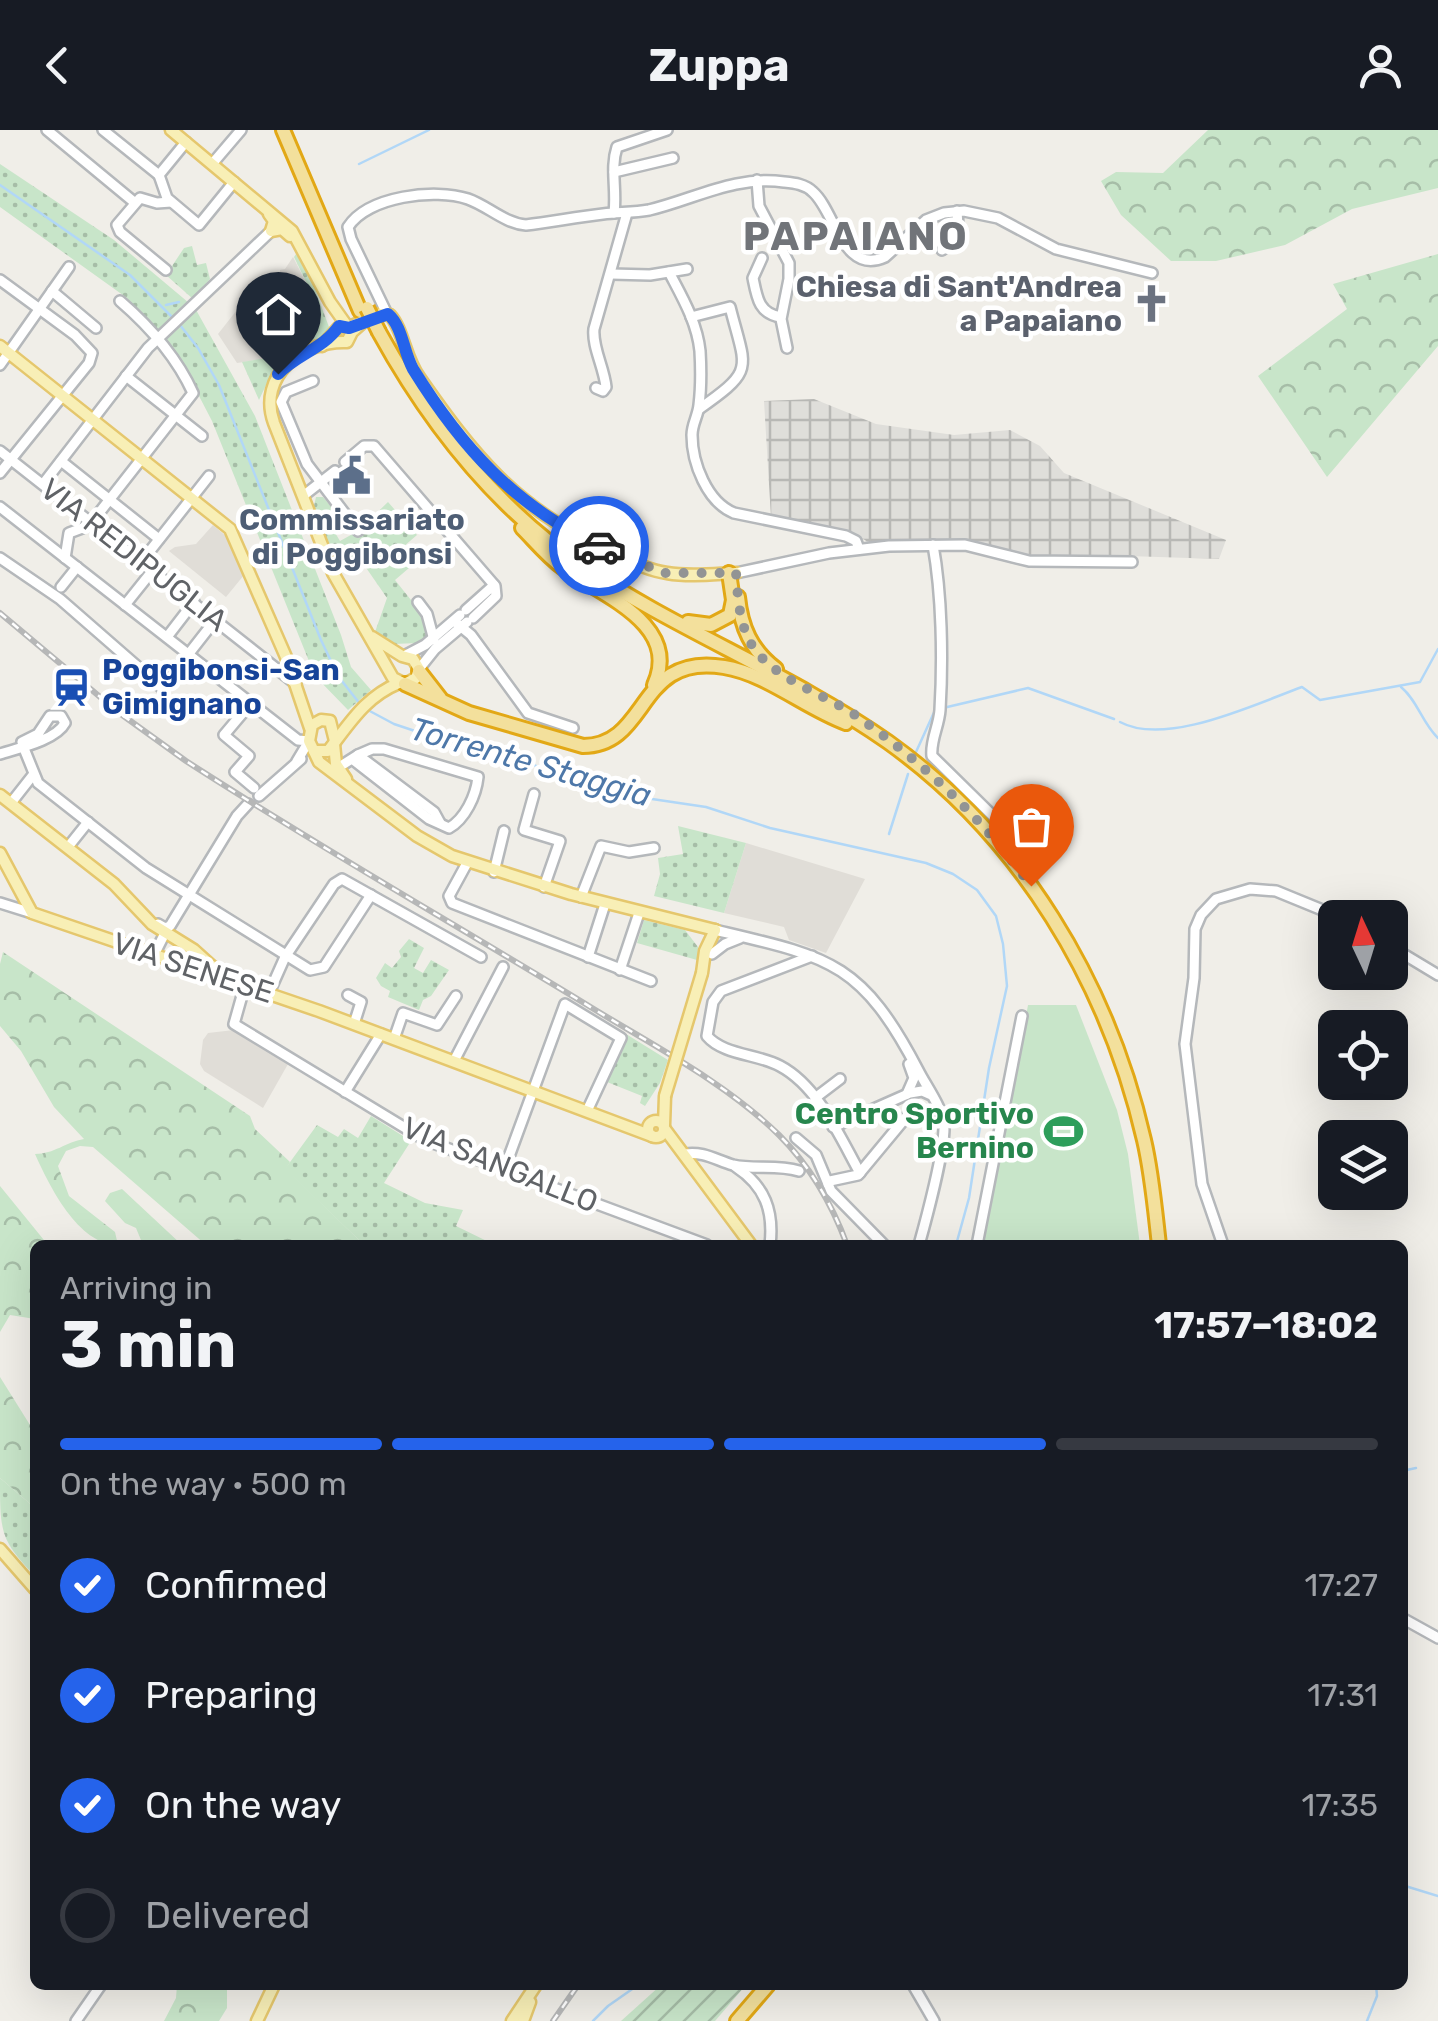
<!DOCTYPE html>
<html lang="en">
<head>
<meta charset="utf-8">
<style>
  :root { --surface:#171b24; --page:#20242c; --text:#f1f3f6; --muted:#9ea1a6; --line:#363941; --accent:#2563eb }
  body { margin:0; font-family:Rubik,sans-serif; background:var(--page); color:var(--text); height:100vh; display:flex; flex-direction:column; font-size:38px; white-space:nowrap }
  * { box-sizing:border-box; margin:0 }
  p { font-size:32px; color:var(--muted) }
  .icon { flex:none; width:55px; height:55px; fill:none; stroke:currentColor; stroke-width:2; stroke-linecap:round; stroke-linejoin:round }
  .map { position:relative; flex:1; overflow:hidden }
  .panel { position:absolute; left:30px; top:1110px; width:1378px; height:750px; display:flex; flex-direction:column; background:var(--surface); border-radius:15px; box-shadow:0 10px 40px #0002 }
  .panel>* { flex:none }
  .needle { width:65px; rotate:356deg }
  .controls { position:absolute; left:1318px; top:770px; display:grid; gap:20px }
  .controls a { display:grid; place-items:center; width:90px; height:90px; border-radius:15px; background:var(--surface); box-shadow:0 10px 40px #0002; font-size:50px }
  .pin { position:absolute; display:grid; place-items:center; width:85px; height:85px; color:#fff; margin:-102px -42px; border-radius:50% 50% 50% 0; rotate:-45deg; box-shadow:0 0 10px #0007 }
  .pin .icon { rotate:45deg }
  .courier { position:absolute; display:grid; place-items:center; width:100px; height:100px; margin:-50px; border:8px solid #2563eb; border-radius:50%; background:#fff; color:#222; box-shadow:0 2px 12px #0007 }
  .overview em { font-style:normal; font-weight:700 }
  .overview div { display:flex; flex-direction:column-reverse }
  .overview { display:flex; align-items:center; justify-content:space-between; height:170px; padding:0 30px }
  h1 { font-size:65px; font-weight:700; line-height:75px }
  .bar { display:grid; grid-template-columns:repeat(4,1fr); gap:15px 10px; align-content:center; height:120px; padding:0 30px }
  .bar i { height:12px; border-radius:8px; background:var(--line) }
  .bar .current { background:var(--accent) }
  .bar p { grid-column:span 4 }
  ol { padding:0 30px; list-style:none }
  li { display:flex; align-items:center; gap:30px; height:110px }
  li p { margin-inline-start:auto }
  li .icon { padding:10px; border-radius:50%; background:var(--accent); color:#fff; stroke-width:4 }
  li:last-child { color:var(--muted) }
  li i { width:55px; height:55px; border:5px solid var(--line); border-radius:50% }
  header { display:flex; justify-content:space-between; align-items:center; height:130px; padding:0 30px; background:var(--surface); font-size:45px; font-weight:700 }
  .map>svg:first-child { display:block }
</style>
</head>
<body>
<header><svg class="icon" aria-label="back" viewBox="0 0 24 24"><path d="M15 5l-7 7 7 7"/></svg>Zuppa<svg class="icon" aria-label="person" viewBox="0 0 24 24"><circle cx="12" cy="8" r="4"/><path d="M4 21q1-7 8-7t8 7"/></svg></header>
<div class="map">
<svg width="1438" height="1891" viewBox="0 0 1438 1891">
  <defs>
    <pattern id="industrial-grid" width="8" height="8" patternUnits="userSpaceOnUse" patternTransform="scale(2.5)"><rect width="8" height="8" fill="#dfdeda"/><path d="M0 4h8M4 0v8" fill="none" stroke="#b8b8b5"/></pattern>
    <pattern id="forest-crowns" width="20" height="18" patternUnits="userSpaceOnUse" patternTransform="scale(2.5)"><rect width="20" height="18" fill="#c8e5c9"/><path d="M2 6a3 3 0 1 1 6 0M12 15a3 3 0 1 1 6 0" fill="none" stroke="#a6bda7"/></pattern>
    <pattern id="park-dots" width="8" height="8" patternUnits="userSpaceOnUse" patternTransform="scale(2.5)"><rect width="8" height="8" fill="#c8e5c9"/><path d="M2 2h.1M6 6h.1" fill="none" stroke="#a6bda7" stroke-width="1.8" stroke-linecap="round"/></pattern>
    <pattern id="garden-furrows" width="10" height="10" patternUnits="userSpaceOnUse" patternTransform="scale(2.5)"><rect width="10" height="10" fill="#c8e5c9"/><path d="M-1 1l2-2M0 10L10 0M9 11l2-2" fill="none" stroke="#a6bda7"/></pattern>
  </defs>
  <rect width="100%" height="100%" fill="#f0eee8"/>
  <!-- industrial -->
  <polygon fill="url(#industrial-grid)" points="814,269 876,294 954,305 1010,300 1040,316 1064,343 1226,410 1219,429 1128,426 1126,437 1021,436 956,418 876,421 865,410 844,401 771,387 764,271"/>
  <!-- education -->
  <g fill="#e0ddd7">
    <polygon points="293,127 308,156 315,197 271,205 273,228 237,233 218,204 262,148 280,144 280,140 285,139"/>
    <polygon points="213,395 227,407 244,445 226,467 169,421 175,417 196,414"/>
    <polygon points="746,713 865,749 826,823 789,810 784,797 724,783"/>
    <polygon points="234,900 288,934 263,978 204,941 200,934 203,910 208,903"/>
  </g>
  <!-- grass -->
  <g fill="#c8e5c9">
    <polygon points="1028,875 1076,875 1117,980 1128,1024 1140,1115 983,1115"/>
    <polygon points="122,1059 182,1115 143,1115 136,1098 125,1093 105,1071 110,1063"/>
  </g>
  <!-- forest -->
  <g fill="url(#forest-crowns)">
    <polygon points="1208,0 1438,0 1438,58 1352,79 1285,115 1216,131 1171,131 1121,85 1101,51 1116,42 1163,43"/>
    <polygon points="1438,124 1438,216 1327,347 1258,246 1347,179 1333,154"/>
    <path d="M3,822L250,986L255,999L290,1032L286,1039L361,1112L372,1115H206L93,1017L80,1016L66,1021L58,1036L69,1066L115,1102L118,1115C78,1115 49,1055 35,1024C54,1024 66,1012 84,1009L54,977L21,921L0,896V834Z"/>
    <polygon points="0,1056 48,1115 35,1115 35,1189 10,1185 0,1202"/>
    <polygon points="0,1247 35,1303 35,1378 0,1348"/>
    <polygon points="177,1855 227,1855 227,1878 219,1891 164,1891 176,1868"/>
  </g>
  <!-- park -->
  <g fill="url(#park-dots)">
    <polygon points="0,34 114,110 195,178 255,286 341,505 351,537 371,560 348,580 315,546 212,291 186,241 127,168 0,77"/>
    <polygon points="192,116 197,135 206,133 210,149 193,169 166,145 184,118"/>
    <polygon points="296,124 312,151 329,197 325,206 275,236 259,270 242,232 273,227 271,206 315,197 308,156 294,127"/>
    <polygon points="316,367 323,367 340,387 334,401 340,411 358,401 388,372 417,405 403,417 416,432 395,450 423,485 426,506 419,513 393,514 375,502 387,468 360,429 346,433 339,416 329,417 313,380"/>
    <polygon points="678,696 746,713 724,783 654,766 660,744 658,728 683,724"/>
    <polygon points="644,790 685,800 698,817 697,830 637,813"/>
    <polygon points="409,809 424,818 414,838 423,843 431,830 449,840 431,866 423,870 419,880 388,867 390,861 381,856 376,848 385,833 392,838 401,827 399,821"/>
    <polygon points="626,904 668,930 660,953 645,976 640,973 642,966 607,952 604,956 601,954"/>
    <polygon points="371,986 411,1011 384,1053 425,1073 463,1080 456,1096 495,1115 361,1112 285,1039 317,995 338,1007 344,999 358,1008"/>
    <path d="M0,1348L35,1378V1446C0,1410 0,1402 0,1348Z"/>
  </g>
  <!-- garden -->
  <polygon fill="url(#garden-furrows)" points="661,1855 746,1855 715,1891 621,1891"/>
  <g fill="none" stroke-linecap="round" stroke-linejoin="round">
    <!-- stream -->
    <g stroke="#b1d7f7" stroke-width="2.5">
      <polyline points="359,34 429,0"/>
      <polyline points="0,55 130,145 174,189"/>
      <polyline points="166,175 179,172"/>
      <polyline points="180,195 198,218 219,255 321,510 338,546 360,574"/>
      <path d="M1401,557C1418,571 1422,593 1438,608"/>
      <polyline points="943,578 1028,558 1114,589"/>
      <polyline points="366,579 394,594 424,604 652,669 706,677 770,698 926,733 953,744 977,760 996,786 1003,814 1007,856 989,938 969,1068 956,1115"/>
      <path d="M1120,592C1166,617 1255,574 1302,557L1320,570L1420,552L1438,519"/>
      <polyline points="916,622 936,578"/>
      <polyline points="889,704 908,644"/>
      <polyline points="1402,1341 1416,1338"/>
      <polyline points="1402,1755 1438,1766"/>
      <polyline points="593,1891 608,1876 638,1855"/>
      <polyline points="1367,1891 1377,1866 1376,1855"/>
    </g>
    <defs>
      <g id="minor">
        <polyline points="47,0 134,72"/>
        <polyline points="103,0 159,45"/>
        <polyline points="212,34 241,0"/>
        <polyline points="614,42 673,28"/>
        <polyline points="159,45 167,68 199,95 234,52"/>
        <polyline points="159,45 186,12"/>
        <polyline points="757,50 759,76 789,133 789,149 781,189 787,218"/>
        <path d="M614,83C617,60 610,38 617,17L667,0"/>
        <polyline points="942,120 958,96 957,81"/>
        <path d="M762,128L753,148C757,168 759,184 781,187"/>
        <polyline points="166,140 120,102 117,95 140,68 157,73 171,72"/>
        <path d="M669,142C682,167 697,192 700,221C701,238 701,259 699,275C698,286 692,294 692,305C692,333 707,372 734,383L846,406L856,411L859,419"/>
        <polyline points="611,144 650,145 687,139"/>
        <polyline points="0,150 75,205 92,223 89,233 0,343"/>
        <polyline points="52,161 96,198"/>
        <path d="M387,184L351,109L348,97C368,66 435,58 468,69C488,76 504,93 526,95C551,92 577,87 603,84C618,82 633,83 649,80C695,69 735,45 784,52C794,53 805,54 813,62C835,81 843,146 885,127L926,90L944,83L964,81L998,88L1056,119L1152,143"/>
        <path d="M691,187L730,177C746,240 756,239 699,279"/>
        <polyline points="0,235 69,137"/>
        <polyline points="126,246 202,306"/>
        <polyline points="313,251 286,262 281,272 307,334 358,401"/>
        <path d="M596,258L603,261L606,257C604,237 592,217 594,199L627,83"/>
        <polyline points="0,321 296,554"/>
        <polyline points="61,331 159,409"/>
        <polyline points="345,332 364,316 374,316 495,456 496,466 473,488"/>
        <polyline points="43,354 148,218 271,101"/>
        <polyline points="303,366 335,341"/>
        <polyline points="0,377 298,610 309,611 297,631"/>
        <path d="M92,392L193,263C177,228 149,196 120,171"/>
        <path d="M933,415C942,465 943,529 940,580C939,596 930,611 932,626L993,686L1002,688L1029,684"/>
        <polyline points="0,428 60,469 162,558 216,489"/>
        <polyline points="65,428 69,403 93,394"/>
        <polyline points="142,431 209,346"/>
        <polyline points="736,443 829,423 889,416 965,415 1029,431 1132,432"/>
        <polyline points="61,457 77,437"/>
        <polyline points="418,472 427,484 434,510"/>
        <polyline points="125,475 153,440"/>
        <polyline points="466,480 494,455"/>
        <polyline points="454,491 471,505 528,583 573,598"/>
        <polyline points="167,507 194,472"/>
        <polyline points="404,526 425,515 460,485"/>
        <polyline points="419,539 435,519 467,492"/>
        <polyline points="251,573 224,605 249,626 235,642 254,658"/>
        <path d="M0,624C19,618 56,610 65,593L61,586H50L38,604L22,612L23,616L38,653L146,738L310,840L324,837L371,765"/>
        <polyline points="358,625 434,682 440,693"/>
        <path d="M336,639L358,625L372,619H384L478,647C476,666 465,689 449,698L429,689L352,629"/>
        <polyline points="534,664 524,700 560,711 544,757"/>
        <polyline points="259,666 301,629"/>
        <polyline points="11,673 33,645"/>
        <polyline points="68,717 88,692"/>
        <polyline points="467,733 449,766 452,773 651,851"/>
        <polyline points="494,742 504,701"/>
        <polyline points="581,767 601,716 629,722 654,718"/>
        <polyline points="0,773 32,783"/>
        <polyline points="158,794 165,798 170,796 237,686 248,674"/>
        <path d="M715,800C829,827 861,831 918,940C926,956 942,977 944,995C945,1019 926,1090 919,1115"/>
        <polyline points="1390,816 1438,845"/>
        <polyline points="712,824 725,814 740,808"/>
        <polyline points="154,825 165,803"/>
        <path d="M812,826L721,861L713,872L707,906C723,925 758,924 780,936C818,956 840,1007 860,1043"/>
        <polyline points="588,827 605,774"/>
        <polyline points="620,840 639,783"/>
        <polyline points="245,855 234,894 425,1010 707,1115"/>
        <polyline points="269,863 285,827 334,754 342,749 481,827"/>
        <polyline points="348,865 361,872 354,894"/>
        <polyline points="394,909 403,883 437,895 456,866"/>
        <polyline points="454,931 503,837"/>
        <polyline points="345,962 381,904"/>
        <polyline points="907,964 914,948 909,934"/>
        <polyline points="815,968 840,949"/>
        <polyline points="833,997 910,963 922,961 931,965"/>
        <polyline points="796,1008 816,1025 831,1061 884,1115"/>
        <path d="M685,1024C703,1021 716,1030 733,1035C754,1040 777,1034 799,1041"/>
        <path d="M736,1037C765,1056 774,1081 770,1115"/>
        <polyline points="504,1040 565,874 621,908 587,981"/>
        <polyline points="828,1054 830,1051 858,1045 907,986"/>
        <polyline points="977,1115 1022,886"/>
        <polyline points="1223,1115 1202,1054 1185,914 1194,848 1195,799 1201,785 1216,769 1250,759 1276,761 1342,788"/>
        <polyline points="1402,1488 1438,1508"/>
        <polyline points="913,1855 934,1891"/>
        <polyline points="76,1891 101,1855"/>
      </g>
      <g id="major">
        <polyline points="171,0 292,101 330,172 347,196"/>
        <polyline points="269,84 274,91 271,101 282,99 290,106"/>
        <path d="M361,194L352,202L347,212C302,210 257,246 274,293L333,443L393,548L405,554L416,548L419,539L413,529L402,526L372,507"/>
        <polyline points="0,216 230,399 286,527 310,598"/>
        <path d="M322,216L339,197H349L381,184L390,185C403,199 405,228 419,247C474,326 514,376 602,418C623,427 644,440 667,443C689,447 714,444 736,443"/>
        <polyline points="335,611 330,591 321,590 312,595 309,611 319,632 417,706 452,726 571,764 715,800"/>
        <polyline points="334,614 336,634 346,649"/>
        <path d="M314,621H328C350,593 365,567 399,553"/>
        <polyline points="0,665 114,754 152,794 194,820 225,848"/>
        <polyline points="0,723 32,783 319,881 652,1006"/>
        <polyline points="702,843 705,821 715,800"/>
        <circle cx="656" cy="999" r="8"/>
        <polyline points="664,995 665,966"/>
        <polyline points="664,998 751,1115"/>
        <polyline points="0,1419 35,1459"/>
        <polyline points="257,1891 274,1855"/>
        <polyline points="512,1891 536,1855"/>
        <polyline points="523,1891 530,1872"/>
      </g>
      <g id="highway">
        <polyline points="283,0 360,181"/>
        <path d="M379,202C429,293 494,376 580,435C678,501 791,544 888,612C1021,707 1108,853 1144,1010C1152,1044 1155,1080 1159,1115"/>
        <path d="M522,398C535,411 547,426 562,437C601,465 682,494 654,555"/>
        <path d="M738,467C741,497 751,520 776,539"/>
        <polyline points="688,492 711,495 730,485 733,470 729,443"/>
        <polyline points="419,541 440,568"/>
        <path d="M405,554L469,583L583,616C650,616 636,522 724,537C767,544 805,578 846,593"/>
        <polyline points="737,1891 768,1855"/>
      </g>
    </defs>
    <!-- minor casing -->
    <use href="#minor" stroke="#b5b8bb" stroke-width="14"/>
    <!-- major casing -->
    <use href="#major" stroke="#e5c76d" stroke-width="15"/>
    <!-- highway casing -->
    <use href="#highway" stroke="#e2a816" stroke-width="18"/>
    <!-- minor -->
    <use href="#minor" stroke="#fff" stroke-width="9"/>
    <!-- major -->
    <use href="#major" stroke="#f8efb6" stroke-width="10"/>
    <!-- highway -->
    <use href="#highway" stroke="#f3e09c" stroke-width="12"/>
    <defs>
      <g id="rail">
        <path d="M0,483L118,582L186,631C316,715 451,792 584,873C650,914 724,951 779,1005C810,1036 832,1074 847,1115"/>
        <polyline points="553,1891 578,1855"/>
      </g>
    </defs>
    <!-- rail casing -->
    <use href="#rail" stroke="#b6b7b7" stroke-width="6"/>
    <!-- rail -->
    <use href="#rail" stroke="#fff" stroke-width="2.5" stroke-dasharray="8" stroke-linecap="butt"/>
    <defs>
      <polyline id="major-bridge" points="665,966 702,843"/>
      <polyline id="highway-bridge" points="367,178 379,202"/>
    </defs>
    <!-- major-bridge casing -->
    <use href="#major-bridge" stroke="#e5c76d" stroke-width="15" stroke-linecap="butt"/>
    <!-- highway-bridge casing -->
    <use href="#highway-bridge" stroke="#e2a816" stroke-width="18" stroke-linecap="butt"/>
    <!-- major-bridge -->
    <use href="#major-bridge" stroke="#f8efb6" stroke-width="10"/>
    <!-- highway-bridge -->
    <use href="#highway-bridge" stroke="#f3e09c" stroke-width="12"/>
  </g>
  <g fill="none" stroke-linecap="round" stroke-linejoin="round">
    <!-- done -->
    <path stroke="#929494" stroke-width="10" stroke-dasharray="0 18" d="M599,416L664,443H736C738,468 739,495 753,517C776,550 822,563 855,585C923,632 983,689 1031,756"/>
    <!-- route -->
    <path stroke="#2563eb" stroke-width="12" d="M278,244C297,224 323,219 339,196L349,198L388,184C403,197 403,221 413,239C462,318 514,375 599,416"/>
  </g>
  <!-- icons -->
  <defs>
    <symbol id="church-bare" viewBox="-9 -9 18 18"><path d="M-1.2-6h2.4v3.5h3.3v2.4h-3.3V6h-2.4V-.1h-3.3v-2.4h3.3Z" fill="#6b7280" stroke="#fff" stroke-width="2.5" paint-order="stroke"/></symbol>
    <symbol id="civic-bare" viewBox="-9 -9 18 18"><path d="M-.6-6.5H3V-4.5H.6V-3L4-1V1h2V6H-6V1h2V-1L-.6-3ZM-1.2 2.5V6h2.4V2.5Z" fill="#5c6f8a" stroke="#fff" stroke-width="2.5" paint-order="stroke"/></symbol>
    <symbol id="station-bare" viewBox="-9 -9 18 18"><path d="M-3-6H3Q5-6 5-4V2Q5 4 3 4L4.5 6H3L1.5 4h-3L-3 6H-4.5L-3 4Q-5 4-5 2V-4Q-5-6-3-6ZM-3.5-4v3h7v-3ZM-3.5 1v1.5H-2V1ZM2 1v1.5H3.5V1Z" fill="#1a4fb4" stroke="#fff" stroke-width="2.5" paint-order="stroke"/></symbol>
    <symbol id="stadium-bare" viewBox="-9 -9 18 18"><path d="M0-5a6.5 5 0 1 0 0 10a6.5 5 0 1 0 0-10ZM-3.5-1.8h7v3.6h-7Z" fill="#2e9e5b" stroke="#fff" stroke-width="2.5" paint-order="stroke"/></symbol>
  </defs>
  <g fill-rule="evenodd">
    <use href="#church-bare" x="1124" y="146" width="55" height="55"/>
    <use href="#civic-bare" x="324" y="318" width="55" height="55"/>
    <use href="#station-bare" x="44" y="530" width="55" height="55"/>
    <use href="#stadium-bare" x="1036" y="974" width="55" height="55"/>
  </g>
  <g text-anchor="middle" stroke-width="9" stroke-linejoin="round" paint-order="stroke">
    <!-- worship labels -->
    <g font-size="30" font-weight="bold" fill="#5b616d" stroke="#fff" text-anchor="end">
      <text x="1122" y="167">Chiesa di Sant'Andrea<tspan x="1122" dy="34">a Papaiano</tspan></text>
    </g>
    <!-- service labels -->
    <g font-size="30" font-weight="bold" fill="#4e5e75" stroke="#fff">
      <text x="352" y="400">Commissariato<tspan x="352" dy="34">di Poggibonsi</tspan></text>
    </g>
    <!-- street labels -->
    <g font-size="30" fill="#606367" stroke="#fff">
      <text transform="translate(134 425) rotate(38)" y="10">VIA REDIPUGLIA</text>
      <text transform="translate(193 838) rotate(18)" y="10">VIA SENESE</text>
      <text transform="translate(500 1035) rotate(22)" y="10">VIA SANGALLO</text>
    </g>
    <!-- transit labels -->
    <g font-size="30" font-weight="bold" fill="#164399" stroke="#fff" text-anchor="start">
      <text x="102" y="550">Poggibonsi-San<tspan x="102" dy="34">Gimignano</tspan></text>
    </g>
    <!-- leisure labels -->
    <g font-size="30" font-weight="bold" fill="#27864d" stroke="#fff" text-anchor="end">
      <text x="1034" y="994">Centro Sportivo<tspan x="1034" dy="34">Bernino</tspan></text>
    </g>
    <!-- water labels -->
    <g font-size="32" font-style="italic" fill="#4e78a9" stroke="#fff">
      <text transform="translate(531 632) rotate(16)" y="11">Torrente Staggia</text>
    </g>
    <!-- district labels -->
    <g font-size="40" font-weight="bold" letter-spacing="2.5" fill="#717479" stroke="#fff">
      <text x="856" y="120">PAPAIANO</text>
    </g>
  </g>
</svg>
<div class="controls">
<a><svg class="needle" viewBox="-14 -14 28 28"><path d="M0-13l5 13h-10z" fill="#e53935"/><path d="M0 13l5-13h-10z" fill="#9ea1a6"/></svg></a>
<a><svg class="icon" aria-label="locate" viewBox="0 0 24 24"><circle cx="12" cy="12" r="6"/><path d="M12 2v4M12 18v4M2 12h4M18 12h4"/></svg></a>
<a><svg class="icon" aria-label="layers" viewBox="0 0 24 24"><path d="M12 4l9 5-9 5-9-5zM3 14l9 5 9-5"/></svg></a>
</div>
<div class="pin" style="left:1031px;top:756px;background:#ea580c"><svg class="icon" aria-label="bag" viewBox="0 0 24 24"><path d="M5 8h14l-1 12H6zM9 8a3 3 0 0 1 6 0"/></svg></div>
<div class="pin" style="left:278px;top:244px;background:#1f2937"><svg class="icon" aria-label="home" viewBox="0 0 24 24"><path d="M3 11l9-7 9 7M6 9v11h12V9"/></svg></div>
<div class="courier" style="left:599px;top:416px"><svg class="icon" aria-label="car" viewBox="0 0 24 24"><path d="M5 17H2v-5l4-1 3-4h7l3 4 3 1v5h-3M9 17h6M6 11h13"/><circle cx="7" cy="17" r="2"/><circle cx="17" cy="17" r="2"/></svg></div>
<section class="panel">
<div class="overview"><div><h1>3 min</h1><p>Arriving in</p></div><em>17:57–18:02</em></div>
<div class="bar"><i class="current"></i><i class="current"></i><i class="current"></i><i></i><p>On the way · 500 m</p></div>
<ol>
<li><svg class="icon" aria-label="check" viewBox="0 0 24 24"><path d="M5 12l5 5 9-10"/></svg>Confirmed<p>17:27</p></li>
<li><svg class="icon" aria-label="check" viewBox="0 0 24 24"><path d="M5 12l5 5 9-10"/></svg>Preparing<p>17:31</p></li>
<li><svg class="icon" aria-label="check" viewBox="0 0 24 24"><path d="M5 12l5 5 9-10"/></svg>On the way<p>17:35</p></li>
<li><i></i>Delivered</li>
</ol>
</section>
</div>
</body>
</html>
